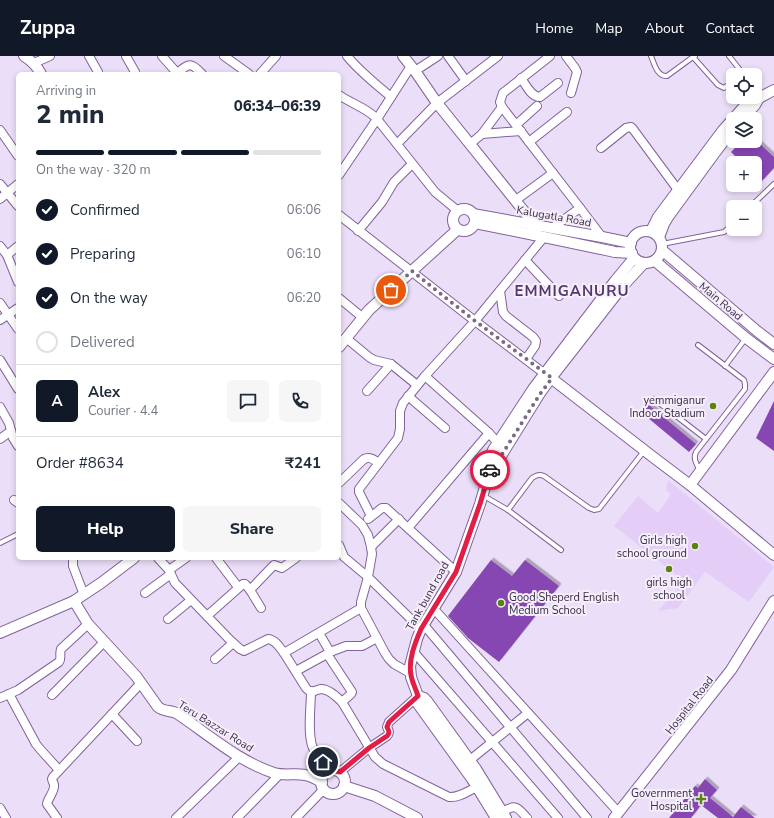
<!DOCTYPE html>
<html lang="en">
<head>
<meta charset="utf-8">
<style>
  :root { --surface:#fff; --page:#f6f6f7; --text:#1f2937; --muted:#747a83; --line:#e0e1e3; --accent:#111827 }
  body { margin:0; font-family:"Nunito Sans",sans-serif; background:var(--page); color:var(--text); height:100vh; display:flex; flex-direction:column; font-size:15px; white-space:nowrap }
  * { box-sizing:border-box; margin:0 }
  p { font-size:13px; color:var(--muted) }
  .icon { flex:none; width:22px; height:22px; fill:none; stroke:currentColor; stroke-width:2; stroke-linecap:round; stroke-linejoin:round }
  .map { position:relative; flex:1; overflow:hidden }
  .drawer { position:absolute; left:16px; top:16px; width:325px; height:488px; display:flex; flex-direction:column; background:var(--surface); border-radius:6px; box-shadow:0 2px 6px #0003 }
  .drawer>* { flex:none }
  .tools { position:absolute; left:726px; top:12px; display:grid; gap:8px }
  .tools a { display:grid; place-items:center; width:36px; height:36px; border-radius:6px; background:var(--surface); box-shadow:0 2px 6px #0003; font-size:20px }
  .pin { position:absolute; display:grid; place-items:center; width:34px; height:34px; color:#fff; margin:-17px; border:2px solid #fff; border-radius:50%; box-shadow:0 1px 4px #0007 }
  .courier { position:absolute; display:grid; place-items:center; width:40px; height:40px; margin:-20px; border:3px solid #e11d48; border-radius:50%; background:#fff; color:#222; box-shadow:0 1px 5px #0007 }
  .summary em { font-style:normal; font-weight:800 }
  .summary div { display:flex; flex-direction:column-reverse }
  .summary { display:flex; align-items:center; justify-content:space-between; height:68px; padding:0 20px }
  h1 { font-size:26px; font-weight:800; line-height:30px }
  .bar { display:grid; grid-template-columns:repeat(4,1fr); gap:6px 4px; align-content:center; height:48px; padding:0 20px }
  .bar i { height:5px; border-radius:3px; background:var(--line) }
  .bar .current { background:var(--accent) }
  .bar p { grid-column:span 4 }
  .line { display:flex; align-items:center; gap:10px; padding:0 20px; border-top:1px solid var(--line) }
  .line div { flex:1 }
  .round { display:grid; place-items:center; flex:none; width:42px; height:42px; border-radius:6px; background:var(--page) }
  ol { padding:0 20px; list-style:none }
  li { display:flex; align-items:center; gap:12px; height:44px }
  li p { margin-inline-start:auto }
  li .icon { padding:4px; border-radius:50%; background:var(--accent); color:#fff; stroke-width:4 }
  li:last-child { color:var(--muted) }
  li i { width:22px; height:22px; border:2px solid var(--line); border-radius:50% }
  .action { display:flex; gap:8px; margin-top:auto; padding:8px 20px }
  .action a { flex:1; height:46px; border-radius:6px; background:var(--accent); color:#fff; font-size:16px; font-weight:800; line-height:46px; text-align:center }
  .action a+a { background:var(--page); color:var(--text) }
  header { display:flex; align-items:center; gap:24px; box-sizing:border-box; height:56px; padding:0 20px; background:var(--accent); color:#fff }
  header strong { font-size:19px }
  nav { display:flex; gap:22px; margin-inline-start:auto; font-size:14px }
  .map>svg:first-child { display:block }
</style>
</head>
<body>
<header>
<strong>Zuppa</strong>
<nav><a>Home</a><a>Map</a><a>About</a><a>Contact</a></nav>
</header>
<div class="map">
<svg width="774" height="762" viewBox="0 0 774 762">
  <defs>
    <filter id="shadow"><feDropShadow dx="2.5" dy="-2.5" stdDeviation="0" flood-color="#0004"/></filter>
  </defs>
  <rect width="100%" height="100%" fill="#ebdef8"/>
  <!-- built -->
  <polygon fill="#e4cef8" points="668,424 774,511 749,546 705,516 678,552 658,555 684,525 614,470 638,440 658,457 671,438 666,434"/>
  <!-- building -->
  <g fill="#8747b3" filter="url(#shadow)">
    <polygon points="742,85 757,85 774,101 774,112 762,125 755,119 755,107 742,107 731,96"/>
    <polygon points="774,345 774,395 756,382"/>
    <polygon points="649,349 696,388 689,396 642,357"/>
    <polygon points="491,504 512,520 525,504 559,530 499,606 468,582 448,560"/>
    <polygon points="705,723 717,734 710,742 726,755 733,761 741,751 755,762 718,762 701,749 691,762 669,762 695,730 698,732"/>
  </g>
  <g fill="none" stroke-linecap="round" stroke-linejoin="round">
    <defs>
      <g id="service">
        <path d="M651,0C654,7 657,21 667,20L693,1"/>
        <polyline points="695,0 693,1 718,29 724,32 733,25"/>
        <polyline points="729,0 744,19"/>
        <polyline points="755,32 762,40"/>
        <polyline points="750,151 774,128"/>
        <polyline points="662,188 724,176 733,168"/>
        <path d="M698,289L744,324L745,328V333L696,396C693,402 696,407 699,413"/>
        <polyline points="725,310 746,282"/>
        <polyline points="654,343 706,383"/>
        <path d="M484,440L508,454L532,422C537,419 539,418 544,420L589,452L594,454L599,453L644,395"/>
        <polyline points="508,454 561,494"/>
        <polyline points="0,487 18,478"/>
      </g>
      <g id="minor">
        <polyline points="89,0 98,16"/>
        <polyline points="126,0 135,16"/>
        <polyline points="162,0 177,17"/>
        <polyline points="224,0 249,18"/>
        <path d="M347,0C360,16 376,28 391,41"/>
        <polyline points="448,0 466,25"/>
        <polyline points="550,0 503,37 500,46 502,51 580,152 602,181"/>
        <polyline points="566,0 575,12 577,16 571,37"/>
        <polyline points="34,7 50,0"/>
        <polyline points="415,15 438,0"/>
        <path d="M176,18C189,8 190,5 202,18"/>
        <polyline points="260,18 276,0"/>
        <path d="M521,22C526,29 531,41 540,41L558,27"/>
        <path d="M339,39C352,48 367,52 377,63L435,136L458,155"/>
        <polyline points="516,69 537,50"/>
        <polyline points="0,74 18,100"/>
        <polyline points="482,78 521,75"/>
        <polyline points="529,86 567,56"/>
        <polyline points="397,88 437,47 498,0"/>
        <polyline points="470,88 482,78 502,51"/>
        <polyline points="601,92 626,72 631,71 633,73 678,134"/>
        <polyline points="339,119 377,63 411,10"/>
        <polyline points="0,128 18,150"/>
        <polyline points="0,143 18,128"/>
        <polyline points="516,144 553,117"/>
        <polyline points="339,159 475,265 549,321"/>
        <polyline points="552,172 580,152"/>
        <polyline points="358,175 382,146 394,126 412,108"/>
        <polyline points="0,190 7,199 18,226"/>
        <polyline points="7,199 18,190"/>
        <polyline points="525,204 559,240"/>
        <polyline points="500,235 503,256 506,260 533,281 536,285 535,290 526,303"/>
        <polyline points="339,242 362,261"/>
        <polyline points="0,247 18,273"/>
        <polyline points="0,264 18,252"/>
        <polyline points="346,282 369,301 374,304 391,308 417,329"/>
        <polyline points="0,304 18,333"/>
        <polyline points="425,320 489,377 497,386"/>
        <polyline points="367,335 391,308"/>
        <polyline points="408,340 445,372"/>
        <polyline points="0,351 9,367 13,382 18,390"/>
        <polyline points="0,383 11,375"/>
        <path d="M339,427L364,403C370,400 374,404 379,407"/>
        <polyline points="14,444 18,447"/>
        <polyline points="339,447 362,469 368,479 371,491 372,498 368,521 421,573"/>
        <polyline points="371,460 359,436 359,433 398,382 400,373 400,355 403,347 425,320 475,265 544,181"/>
        <polyline points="368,463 382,452 386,452 456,516"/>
        <polyline points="408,472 489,377"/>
        <polyline points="339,489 344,501 368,521 361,546 361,552 385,597 389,603 394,608 410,617"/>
        <polyline points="371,491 399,463"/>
        <polyline points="73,502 73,510 84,539"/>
        <path d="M158,502L169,514L175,527L179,531L230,584L240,593L244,595L268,583C276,584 280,592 284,597"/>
        <polyline points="216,502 238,531"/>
        <polyline points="169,514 186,502"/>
        <polyline points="250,534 261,552"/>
        <polyline points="145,537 171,518"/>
        <path d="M361,552L284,597L306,632C312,639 314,634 321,633C329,633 337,641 342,646L375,701L383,708L449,741C459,742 468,735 477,731"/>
        <polyline points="434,553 619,757"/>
        <polyline points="207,560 243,528 245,528 250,534 272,511 274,509 282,512 296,502"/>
        <polyline points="168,563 191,544"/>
        <polyline points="424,569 587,762"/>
        <polyline points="319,577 330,596 327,598"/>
        <polyline points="413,595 558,762"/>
        <polyline points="330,596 346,590 362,590 377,582"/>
        <polyline points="215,603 233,587"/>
        <polyline points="296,615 327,598 352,636 351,638 342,646"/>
        <path d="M311,635C311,650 307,679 313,692C317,700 324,707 330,714"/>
        <polyline points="9,638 36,688 40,693 59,714"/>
        <polyline points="52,639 104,586"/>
        <path d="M0,642L18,634L59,606C62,602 59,598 61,593L88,568"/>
        <polyline points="112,658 137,685"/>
        <polyline points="470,704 528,657"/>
        <path d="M340,716L369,692L387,680C390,677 389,675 387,671L389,666L418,640"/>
        <polyline points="0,752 6,762"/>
        <path d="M503,756C516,747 518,752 527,762"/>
        <path d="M57,762L47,748C48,742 55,735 54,729C54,727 52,725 52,723L53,721L141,627"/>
        <polyline points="176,762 239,701"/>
        <polyline points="237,762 280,718"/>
        <polyline points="296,762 324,733"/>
      </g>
      <g id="tertiary">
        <path d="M24,0C32,5 37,10 41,18"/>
        <polyline points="403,0 415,15 437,47 535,169 534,179"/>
        <polyline points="742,63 755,49 759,42"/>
        <circle cx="464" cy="164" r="11"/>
        <polyline points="473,158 602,181 631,187"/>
        <polyline points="475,167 544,181 615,196 632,197"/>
        <circle cx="646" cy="191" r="16"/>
        <polyline points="651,175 658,161 723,74 750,44 752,43 759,42 774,34"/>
        <polyline points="659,181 664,168 668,161 714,98 733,73"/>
        <polyline points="662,194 757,275 774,288"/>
        <polyline points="655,205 746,282 774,303"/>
        <polyline points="339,291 369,254 457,174"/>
        <polyline points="551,322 653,401 690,429 774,499"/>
        <polyline points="492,407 480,448 456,516 421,573 417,583 410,610 411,621 418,640 418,648 472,723 496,762"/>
        <path d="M492,407C490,402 490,399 493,394L533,333L615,225L634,202"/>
        <polyline points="492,407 497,405 501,400 540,337 551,322 622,231 644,207"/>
        <polyline points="690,429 774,316"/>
        <path d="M74,545L88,568L136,620L158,651C164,656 172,654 178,658C209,679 238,705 274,717C284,720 295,717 305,719C311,720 316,723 322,726"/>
        <polyline points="0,577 74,545 101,527 134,502"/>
        <polyline points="418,640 424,642 427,645 476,713 506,762"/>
        <circle cx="333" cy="726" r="12"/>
        <polyline points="344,730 375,740 417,762"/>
        <polyline points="614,762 731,614 774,545"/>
      </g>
    </defs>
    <!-- service casing -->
    <use href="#service" stroke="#82629c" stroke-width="6"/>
    <!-- minor casing -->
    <use href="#minor" stroke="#82629c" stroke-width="10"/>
    <!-- tertiary casing -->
    <use href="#tertiary" stroke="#82629c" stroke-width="12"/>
    <!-- service -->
    <use href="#service" stroke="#fff" stroke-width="4"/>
    <!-- minor -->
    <use href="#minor" stroke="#fff" stroke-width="8"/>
    <!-- tertiary -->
    <use href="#tertiary" stroke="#fff" stroke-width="10"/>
  </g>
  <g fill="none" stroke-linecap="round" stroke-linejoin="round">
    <!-- done -->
    <polyline stroke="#796b84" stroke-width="4" stroke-dasharray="0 7.2" points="391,234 412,215 475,265 552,322 540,338 501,400 497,405 492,407 490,414"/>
    <!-- route -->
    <path stroke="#e11d48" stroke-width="5" d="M323,706L330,714H333L340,716L369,692L387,680C390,677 389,675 387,671L389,666L418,640C416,633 412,626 411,619C408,604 415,587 421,573L456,516L480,448L490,414"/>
  </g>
  <!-- markers -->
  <g fill="#5a840f" stroke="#f5eefb" stroke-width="1.5">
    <circle cx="713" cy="350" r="4"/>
    <circle cx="695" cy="490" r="4"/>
    <circle cx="669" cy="513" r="4"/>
    <circle cx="501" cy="547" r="4"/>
    <path d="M699 737h4v4h4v4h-4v4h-4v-4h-4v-4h4z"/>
  </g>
  <g text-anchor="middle" stroke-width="4" stroke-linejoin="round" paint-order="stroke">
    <!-- street labels -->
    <g font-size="11" fill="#3b2d46" stroke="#f5eefb">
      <text transform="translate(554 160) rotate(10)" y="4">Kalugatla Road</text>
      <text transform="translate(721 245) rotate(40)" y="4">Main Road</text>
      <text transform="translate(427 540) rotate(-61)" y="4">Tank bund road</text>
      <text transform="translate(689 649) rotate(-52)" y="4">Hospital Road</text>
      <text transform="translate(216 670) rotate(32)" y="4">Teru Bazzar Road</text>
    </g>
    <!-- poi labels -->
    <g font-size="11" fill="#3b2d46" stroke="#f5eefb" text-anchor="end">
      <text x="705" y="348">yemmiganur<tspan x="705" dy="13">Indoor Stadium</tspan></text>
      <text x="687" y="488">Girls high<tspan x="687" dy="13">school ground</tspan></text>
      <text x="669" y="530" text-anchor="middle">girls high<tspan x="669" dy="13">school</tspan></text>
      <text x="509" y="545" text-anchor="start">Good Sheperd English<tspan x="509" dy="13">Medium School</tspan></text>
      <text x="692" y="741">Government<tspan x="692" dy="13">Hospital</tspan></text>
    </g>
    <!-- district labels -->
    <g font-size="15" font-weight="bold" letter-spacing="1" fill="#56376d" stroke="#f5eefb">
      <text x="572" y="240">EMMIGANURU</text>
    </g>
  </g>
</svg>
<div class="tools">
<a><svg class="icon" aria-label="locate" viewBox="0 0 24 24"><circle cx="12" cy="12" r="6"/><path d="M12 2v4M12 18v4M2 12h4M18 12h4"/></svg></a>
<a><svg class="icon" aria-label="layers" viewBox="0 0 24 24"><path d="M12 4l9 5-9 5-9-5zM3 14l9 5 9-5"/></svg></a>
<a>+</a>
<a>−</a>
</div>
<div class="pin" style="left:391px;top:234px;background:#ea580c"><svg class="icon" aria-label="bag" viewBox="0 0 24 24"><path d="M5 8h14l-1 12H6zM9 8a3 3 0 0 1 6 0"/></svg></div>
<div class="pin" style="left:323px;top:706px;background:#1f2937"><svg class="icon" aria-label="home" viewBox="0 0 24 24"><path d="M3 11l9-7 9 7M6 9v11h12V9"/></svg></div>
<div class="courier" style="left:490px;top:414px"><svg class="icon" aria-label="car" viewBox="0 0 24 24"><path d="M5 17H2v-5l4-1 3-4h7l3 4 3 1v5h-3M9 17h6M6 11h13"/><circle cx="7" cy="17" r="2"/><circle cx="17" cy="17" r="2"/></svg></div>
<section class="drawer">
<div class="summary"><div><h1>2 min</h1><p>Arriving in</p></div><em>06:34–06:39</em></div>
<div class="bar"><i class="current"></i><i class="current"></i><i class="current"></i><i></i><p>On the way · 320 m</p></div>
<ol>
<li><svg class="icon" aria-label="check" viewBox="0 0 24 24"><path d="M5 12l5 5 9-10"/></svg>Confirmed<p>06:06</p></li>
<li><svg class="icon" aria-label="check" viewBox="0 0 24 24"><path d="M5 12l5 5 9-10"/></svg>Preparing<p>06:10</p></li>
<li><svg class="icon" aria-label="check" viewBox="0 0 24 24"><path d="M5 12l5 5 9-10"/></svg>On the way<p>06:20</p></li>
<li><i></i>Delivered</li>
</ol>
<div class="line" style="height:72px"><b class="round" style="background:var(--accent);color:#fff">A</b><div><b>Alex</b><p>Courier · 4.4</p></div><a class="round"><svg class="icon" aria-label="chat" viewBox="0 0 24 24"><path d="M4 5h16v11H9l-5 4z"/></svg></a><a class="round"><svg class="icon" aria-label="phone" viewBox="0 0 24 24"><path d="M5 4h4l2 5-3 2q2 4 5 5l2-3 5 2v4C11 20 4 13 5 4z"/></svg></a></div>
<div class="line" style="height:52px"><div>Order #8634</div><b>₹241</b></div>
<div class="action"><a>Help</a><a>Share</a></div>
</section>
</div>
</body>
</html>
